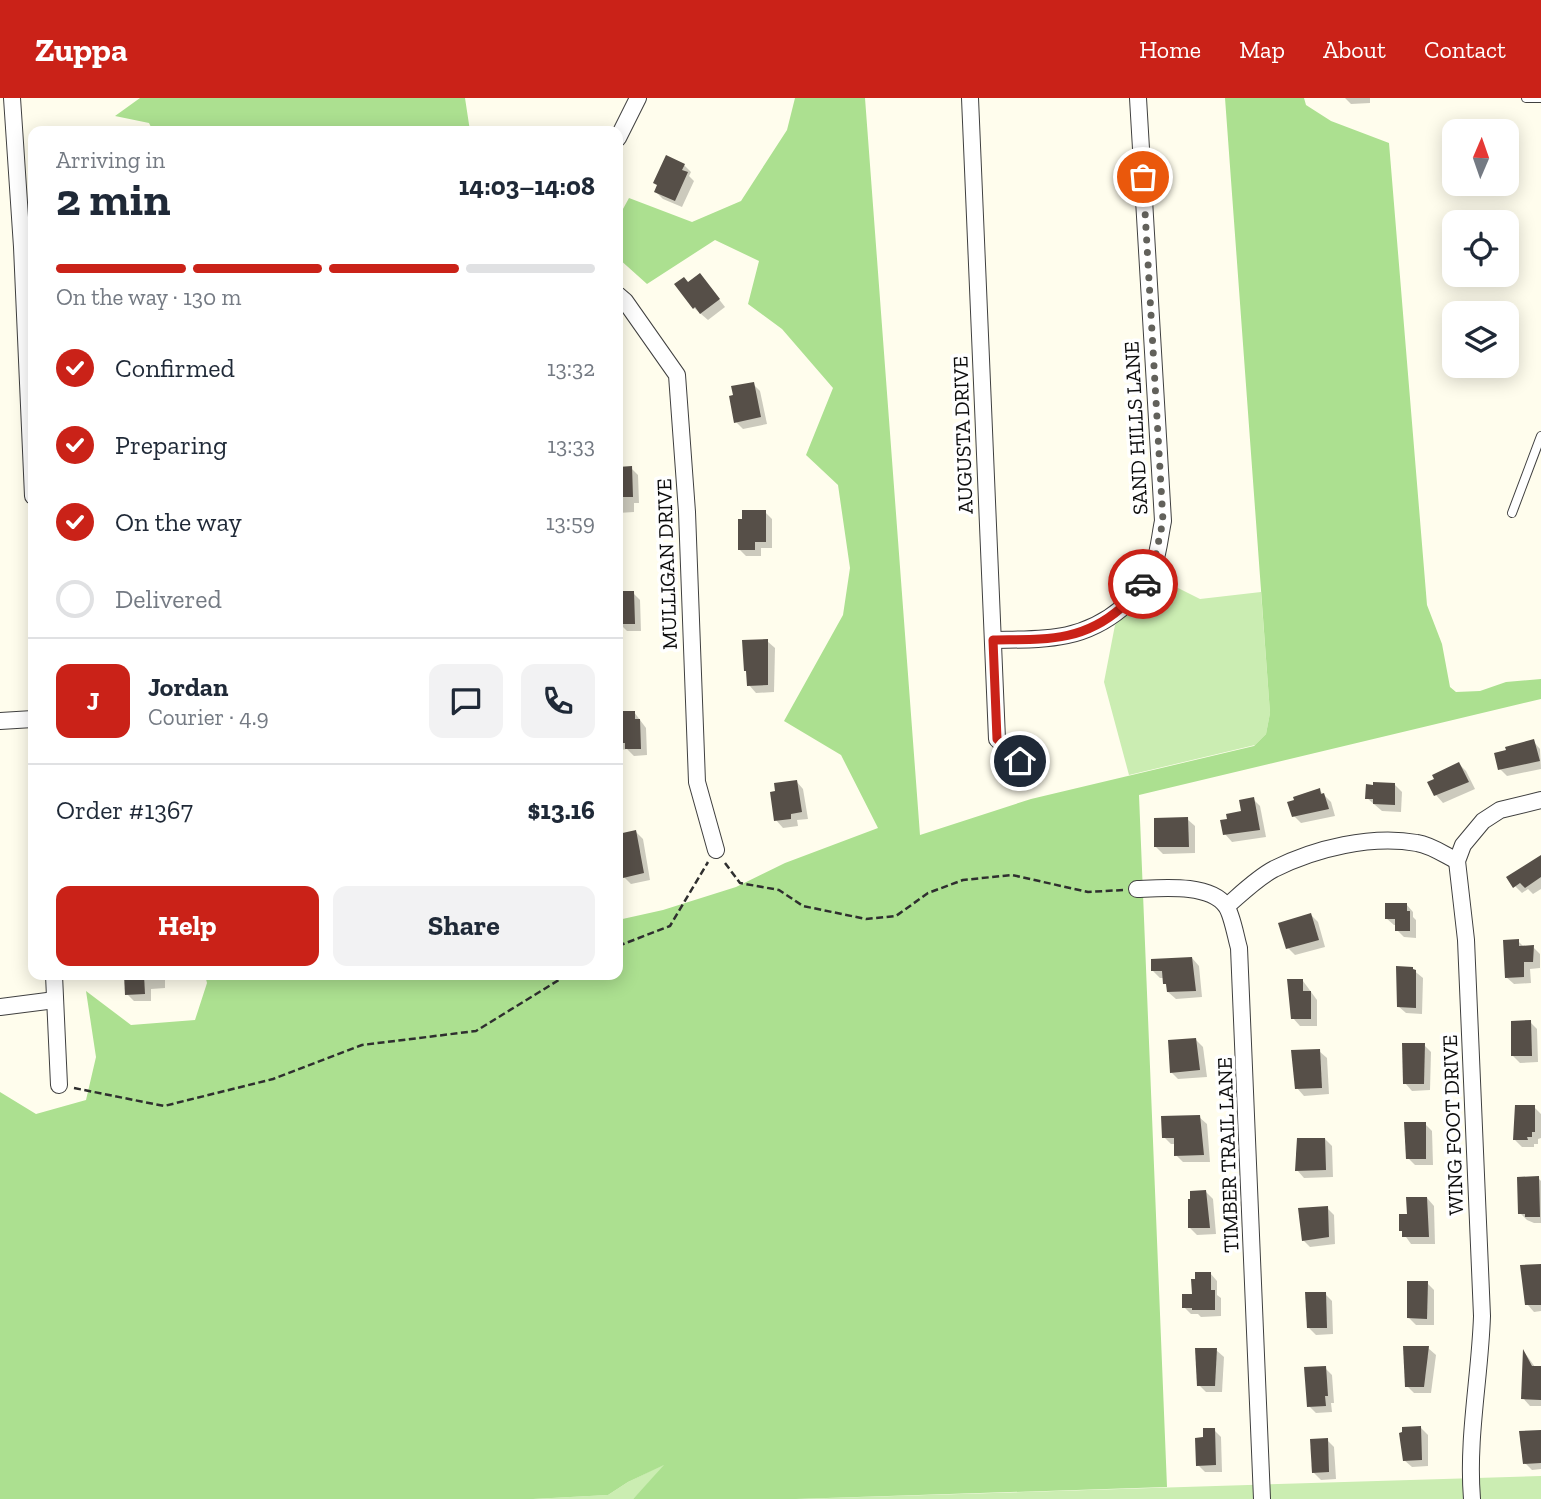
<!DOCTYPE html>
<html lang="en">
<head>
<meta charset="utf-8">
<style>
  :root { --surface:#fff; --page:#f2f2f3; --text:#1f2937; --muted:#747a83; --line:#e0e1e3; --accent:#ca2218 }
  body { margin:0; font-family:"Zilla Slab",serif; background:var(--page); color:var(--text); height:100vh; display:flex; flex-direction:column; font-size:26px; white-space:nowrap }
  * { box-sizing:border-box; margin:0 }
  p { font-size:23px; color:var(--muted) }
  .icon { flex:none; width:38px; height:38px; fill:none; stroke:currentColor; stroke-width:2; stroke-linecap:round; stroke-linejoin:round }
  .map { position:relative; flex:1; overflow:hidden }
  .side { position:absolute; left:28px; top:28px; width:595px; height:854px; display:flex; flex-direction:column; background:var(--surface); border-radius:14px; box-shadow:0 4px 18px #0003 }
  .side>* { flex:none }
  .needle { width:46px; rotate:2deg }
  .buttons { position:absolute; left:1442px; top:21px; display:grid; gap:14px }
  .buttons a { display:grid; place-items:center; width:77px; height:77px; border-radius:14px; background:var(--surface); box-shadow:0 4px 18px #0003; font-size:35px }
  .pin { position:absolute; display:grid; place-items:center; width:60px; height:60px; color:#fff; margin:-30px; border:4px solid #fff; border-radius:50%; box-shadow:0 2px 7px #0007 }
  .courier { position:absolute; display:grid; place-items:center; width:70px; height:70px; margin:-35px; border:5px solid #ca2218; border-radius:50%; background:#fff; color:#222; box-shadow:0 2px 9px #0007 }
  .head em { font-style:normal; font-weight:700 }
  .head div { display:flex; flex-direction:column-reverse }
  .head { display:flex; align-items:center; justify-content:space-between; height:119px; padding:0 28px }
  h1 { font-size:46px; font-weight:700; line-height:52px }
  .bar { display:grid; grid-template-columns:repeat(4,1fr); gap:10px 7px; align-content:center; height:84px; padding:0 28px }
  .bar i { height:9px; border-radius:5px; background:var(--line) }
  .bar .current { background:var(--accent) }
  .bar p { grid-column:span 4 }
  .line { display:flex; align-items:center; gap:18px; padding:0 28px; border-top:2px solid var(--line) }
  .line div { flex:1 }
  .round { display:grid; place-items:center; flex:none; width:74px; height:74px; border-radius:14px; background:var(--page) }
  ol { padding:0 28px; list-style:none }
  li { display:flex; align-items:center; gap:21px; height:77px }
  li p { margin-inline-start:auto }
  li .icon { padding:7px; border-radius:50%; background:var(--accent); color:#fff; stroke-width:4 }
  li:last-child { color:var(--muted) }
  li i { width:38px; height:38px; border:4px solid var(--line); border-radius:50% }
  .primary-button { display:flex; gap:14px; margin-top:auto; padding:14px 28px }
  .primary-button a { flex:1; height:80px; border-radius:14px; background:var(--accent); color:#fff; font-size:28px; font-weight:700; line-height:80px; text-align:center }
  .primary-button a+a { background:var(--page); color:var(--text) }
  header { display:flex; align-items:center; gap:42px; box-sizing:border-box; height:98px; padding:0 35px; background:var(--accent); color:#fff }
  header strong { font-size:33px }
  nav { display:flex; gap:38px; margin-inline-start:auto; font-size:24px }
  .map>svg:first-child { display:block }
</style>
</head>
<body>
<header>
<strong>Zuppa</strong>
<nav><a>Home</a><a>Map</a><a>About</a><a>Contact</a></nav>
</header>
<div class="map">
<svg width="1541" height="1401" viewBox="0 0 1541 1401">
  <rect width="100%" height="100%" fill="#fffded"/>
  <!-- green -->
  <g fill="#cbedb2">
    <polygon points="1160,481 1200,501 1261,494 1270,615 1266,636 1255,647 1129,677 1104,584 1115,527"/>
    <polygon points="667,1365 633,1401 533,1401 608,1397 628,1384"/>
    <polygon points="1541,1378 1541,1401 796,1401"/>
  </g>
  <!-- forest -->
  <g fill="#ace090">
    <polygon points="140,0 465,0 470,33 153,33 149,25 115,18"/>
    <polygon points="795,0 865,0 920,737 1031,701 1254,648 1266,636 1270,615 1225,0 1304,0 1306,7 1331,23 1389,45 1427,507 1442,546 1450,589 1456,594 1480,593 1506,584 1541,581 1541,601 1139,697 1167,1389 796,1401 633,1401 664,1367 628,1384 608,1397 533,1401 0,1401 0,994 36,1016 86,1002 96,959 86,893 131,927 195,922 207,885 205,877 618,877 618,822 663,812 736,789 785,765 878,730 841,657 784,623 843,517 850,470 838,387 806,357 833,290 782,231 748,206 759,163 715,142 647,186 618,160 618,120 629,100 692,124 741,103 787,32"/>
  </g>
  <!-- shadow -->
  <g fill="#0003">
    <polygon points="1345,0 1370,0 1370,5 1351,6"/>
    <polygon points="684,67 691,74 689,78 694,83 682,109 663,101 656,94"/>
    <polygon points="700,177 725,209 708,222 694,210 688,185"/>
    <polygon points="753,286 760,293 767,326 743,331 736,324"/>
    <polygon points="631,370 638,377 639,405 634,405 634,414 618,415 618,371"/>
    <polygon points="765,414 772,421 772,450 761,450 761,458 746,458 739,451"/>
    <polygon points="633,495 640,502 641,533 627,533 618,524 618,496"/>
    <polygon points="767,543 775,550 774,594 756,595 749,587"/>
    <polygon points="634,614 646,630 647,657 634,658 627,651 620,652 618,649 618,615"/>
    <polygon points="1533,643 1540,651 1541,671 1507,678 1500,671"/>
    <polygon points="1459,666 1466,673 1475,691 1443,705 1436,697 1429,685"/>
    <polygon points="796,683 803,691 808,721 797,722 798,728 783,730 776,722"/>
    <polygon points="1395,687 1402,694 1401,714 1382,713 1367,700"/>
    <polygon points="1319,692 1331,704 1335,718 1301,725 1294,718"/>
    <polygon points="1253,701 1260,708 1266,739 1232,744 1225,736"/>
    <polygon points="1187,721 1195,728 1195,755 1163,756 1156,749"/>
    <polygon points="636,734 643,741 650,782 631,786 624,779 622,768 618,764 618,738"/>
    <polygon points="1541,766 1541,791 1533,796 1528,791 1522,795 1515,788"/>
    <polygon points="1406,806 1413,814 1413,819 1416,822 1416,840 1404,839 1397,832 1397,827 1394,827 1386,820"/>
    <polygon points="1311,817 1318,824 1325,849 1295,857 1288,850"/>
    <polygon points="1518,843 1524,849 1533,849 1540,856 1540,870 1530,871 1531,885 1514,886 1506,879"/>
    <polygon points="1192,860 1199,868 1202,899 1176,901 1168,894 1165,880 1160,880 1153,873"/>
    <polygon points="1412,871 1423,880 1422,916 1406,915 1398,908"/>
    <polygon points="126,877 165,877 165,890 151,891 151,903 134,903 127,896"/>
    <polygon points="1303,883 1317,902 1317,928 1300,928 1293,920"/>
    <polygon points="1530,924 1537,931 1538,964 1520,965 1513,958"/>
    <polygon points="1196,942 1203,949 1207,979 1178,981 1171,974"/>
    <polygon points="1424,947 1431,954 1430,992 1412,993 1405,985"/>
    <polygon points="1319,953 1327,960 1329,996 1304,998 1297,990"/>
    <polygon points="1534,1009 1541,1016 1541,1040 1538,1041 1538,1046 1534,1046 1534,1049 1522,1049 1515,1042"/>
    <polygon points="1199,1019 1207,1026 1210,1064 1183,1064 1176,1057 1175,1046 1171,1046 1164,1039"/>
    <polygon points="1425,1026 1432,1033 1433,1067 1415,1067 1408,1060"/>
    <polygon points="1325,1041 1332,1048 1333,1079 1304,1080 1297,1072"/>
    <polygon points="1538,1080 1541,1083 1541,1125 1534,1125 1527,1122 1520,1115"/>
    <polygon points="1206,1094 1213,1101 1216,1136 1197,1137 1190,1130"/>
    <polygon points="1427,1100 1434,1108 1435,1146 1411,1146 1401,1132 1408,1118"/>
    <polygon points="1327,1110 1334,1117 1335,1146 1310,1149 1303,1142"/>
    <polygon points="1541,1168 1541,1213 1534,1214 1527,1206"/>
    <polygon points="1210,1175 1217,1183 1217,1197 1221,1200 1221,1218 1201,1219 1198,1216 1191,1216 1184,1209"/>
    <polygon points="1427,1185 1434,1192 1434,1227 1416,1227 1409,1220"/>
    <polygon points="1325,1196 1332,1203 1333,1236 1316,1237 1309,1230"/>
    <polygon points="1428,1250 1436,1257 1431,1295 1414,1295 1407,1288"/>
    <polygon points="1216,1252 1224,1259 1222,1294 1206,1294 1199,1287"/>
    <polygon points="1525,1255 1535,1269 1541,1269 1541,1308 1530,1308 1523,1300"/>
    <polygon points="1325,1270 1332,1277 1334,1305 1331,1305 1332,1314 1316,1315 1309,1308"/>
    <polygon points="1421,1330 1428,1337 1428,1368 1412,1369 1404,1362"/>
    <polygon points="1214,1332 1221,1339 1222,1374 1205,1374 1198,1367 1205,1341"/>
    <polygon points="1541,1335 1541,1371 1532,1372 1525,1365"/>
    <polygon points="1327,1342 1334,1349 1336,1381 1321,1382 1313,1374"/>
  </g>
  <!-- building -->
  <g fill="#564f48">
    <polygon points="666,57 685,66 682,72 688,74 675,103 654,94 657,87 653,85"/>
    <polygon points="700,175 720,201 700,216 695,209 693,211 674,186 684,179 688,184"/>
    <polygon points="754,284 761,319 734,325 729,298 733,297 731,288"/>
    <polygon points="632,368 633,399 618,399 618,369"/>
    <polygon points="742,412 766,412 766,444 755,444 755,452 738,452 738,421 742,421"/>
    <polygon points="618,493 634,493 635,526 618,526"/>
    <polygon points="768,541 768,587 747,588 746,573 744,573 742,542"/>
    <polygon points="618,613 635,613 635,621 640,621 641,651 625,651 625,645 618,645"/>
    <polygon points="1534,641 1540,663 1498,672 1494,655 1506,652 1505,649"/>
    <polygon points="1459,664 1469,684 1434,698 1427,684 1434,681 1432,677"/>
    <polygon points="797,682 802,714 791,716 791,721 774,723 770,694 775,693 774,685"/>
    <polygon points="1373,684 1395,685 1395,707 1373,706 1373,701 1365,701 1366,686 1373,687"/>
    <polygon points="1320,690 1321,696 1324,695 1329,711 1292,719 1287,704 1294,702 1293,699"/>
    <polygon points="1254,699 1260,732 1223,737 1220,722 1227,721 1226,716 1241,713 1239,702"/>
    <polygon points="1188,719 1189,749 1154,749 1154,720"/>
    <polygon points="636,732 644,775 623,780 618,759 618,736"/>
    <polygon points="1541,757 1541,779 1525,790 1520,785 1513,790 1506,779"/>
    <polygon points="1385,805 1407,805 1407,813 1410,813 1410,833 1395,833 1395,821 1385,821"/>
    <polygon points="1311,815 1319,842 1286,851 1278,825"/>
    <polygon points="1519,841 1519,848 1534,847 1533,864 1524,864 1524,879 1505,880 1503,842"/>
    <polygon points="1192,859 1196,893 1167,894 1166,886 1163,886 1162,873 1151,873 1151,861"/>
    <polygon points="1396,868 1413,869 1413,871 1416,872 1416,910 1397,909"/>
    <polygon points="124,877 144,877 145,896 125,897"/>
    <polygon points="1287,881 1303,881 1303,893 1311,893 1311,921 1291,921"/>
    <polygon points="1531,922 1532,958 1511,958 1511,923"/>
    <polygon points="1196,940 1200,972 1170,975 1168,942"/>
    <polygon points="1402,945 1425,945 1424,986 1403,986"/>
    <polygon points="1320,951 1322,990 1295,991 1291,952"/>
    <polygon points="1515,1007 1535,1007 1535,1034 1532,1034 1532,1039 1527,1039 1528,1042 1513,1042"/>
    <polygon points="1200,1017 1204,1057 1174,1058 1174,1040 1162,1040 1161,1018"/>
    <polygon points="1404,1024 1426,1024 1426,1061 1406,1061"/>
    <polygon points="1297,1040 1325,1040 1326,1072 1295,1073"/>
    <polygon points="1539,1078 1540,1119 1525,1119 1525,1116 1518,1116 1517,1079"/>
    <polygon points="1206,1092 1210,1130 1188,1130 1188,1101 1190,1101 1190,1093"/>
    <polygon points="1406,1099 1427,1099 1429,1139 1402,1139 1402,1133 1399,1133 1399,1116 1407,1116"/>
    <polygon points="1328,1108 1329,1139 1302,1143 1298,1110"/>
    <polygon points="1541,1166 1541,1207 1525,1207 1520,1167"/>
    <polygon points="1195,1174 1211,1174 1211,1192 1215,1192 1215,1212 1192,1212 1192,1210 1182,1210 1182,1196 1192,1196 1191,1181 1195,1181"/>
    <polygon points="1407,1183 1428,1183 1427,1221 1407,1220"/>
    <polygon points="1305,1194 1326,1194 1327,1230 1307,1230"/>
    <polygon points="1403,1248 1429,1248 1424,1289 1405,1289"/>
    <polygon points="1195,1250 1217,1250 1215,1288 1197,1288"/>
    <polygon points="1523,1251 1532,1268 1541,1268 1541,1302 1521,1301"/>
    <polygon points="1326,1268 1328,1298 1325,1298 1326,1308 1307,1309 1304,1269"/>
    <polygon points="1421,1328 1422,1362 1403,1363 1399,1335 1402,1334 1402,1329"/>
    <polygon points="1203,1330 1215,1330 1216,1367 1196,1368 1195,1340 1203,1339"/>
    <polygon points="1541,1332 1541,1365 1523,1366 1519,1333"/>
    <polygon points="1328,1340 1329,1374 1312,1375 1310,1341"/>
  </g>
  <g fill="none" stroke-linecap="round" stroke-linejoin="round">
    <defs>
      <g id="service">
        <polyline points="1526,0 1541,0"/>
        <polyline points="1512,415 1541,338"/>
      </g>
      <g id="minor">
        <polyline points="12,0 22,149 33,398"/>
        <polyline points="970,0 997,641 1019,663"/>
        <polyline points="618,40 638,0"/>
        <polyline points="618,197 625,203 677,277 687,414 697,684 716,752"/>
        <path d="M993,542C1043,541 1081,544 1122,510C1136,497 1146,484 1154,466C1159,453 1160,437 1163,423L1138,0"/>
        <polyline points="0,623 33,621"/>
        <path d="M1137,791C1161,790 1210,785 1226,808C1232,816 1236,840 1239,850L1262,1401"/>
        <path d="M1227,808C1242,795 1257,780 1274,771C1316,750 1371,737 1417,745C1431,747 1445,757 1457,763"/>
        <polyline points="54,877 59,987"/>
        <polyline points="0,909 55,902"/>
        <path d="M1472,1401C1467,1340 1480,1279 1482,1218L1466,842L1457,763L1463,747L1483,723L1500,712L1541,702"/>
      </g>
    </defs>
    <!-- service casing -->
    <use href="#service" stroke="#404040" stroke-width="10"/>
    <!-- minor casing -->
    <use href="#minor" stroke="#404040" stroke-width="18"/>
    <!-- path -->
    <g stroke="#2f2f2f" stroke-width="2.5" stroke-dasharray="7 3.5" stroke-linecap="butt">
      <polyline points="725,765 740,785 779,792 803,808 866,821 896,818 928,795 963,782 1012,777 1088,794 1123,792"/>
      <polyline points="618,848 670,828 708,764"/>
      <polyline points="74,990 164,1008 273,981 362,947 476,933 567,877"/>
    </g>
    <!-- service -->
    <use href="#service" stroke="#fff" stroke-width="8"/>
    <!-- minor -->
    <use href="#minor" stroke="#fff" stroke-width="16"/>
  </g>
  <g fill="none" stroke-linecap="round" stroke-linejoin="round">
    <!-- done -->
    <polyline stroke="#62615b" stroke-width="7" stroke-dasharray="0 12.6" points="1143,79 1163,423 1154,465 1143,486"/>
    <!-- route -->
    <path stroke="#ca2218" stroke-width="9" d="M1020,663L997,641L993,542C1043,541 1081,545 1121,510C1130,502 1138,496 1143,486"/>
  </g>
  <g text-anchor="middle" stroke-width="7" stroke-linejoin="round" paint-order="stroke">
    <!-- street labels -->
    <g font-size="21" fill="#0d0d0d" stroke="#fff">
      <text transform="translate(1136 330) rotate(-93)" y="7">SAND HILLS LANE</text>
      <text transform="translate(963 337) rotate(-92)" y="7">AUGUSTA DRIVE</text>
      <text transform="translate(667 466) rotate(-92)" y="7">MULLIGAN DRIVE</text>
      <text transform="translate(1453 1027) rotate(-92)" y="7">WING FOOT DRIVE</text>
      <text transform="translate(1228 1057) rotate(-92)" y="7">TIMBER TRAIL LANE</text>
    </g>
  </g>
</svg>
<div class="buttons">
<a><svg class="needle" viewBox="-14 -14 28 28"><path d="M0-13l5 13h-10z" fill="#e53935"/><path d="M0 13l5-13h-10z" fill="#747a83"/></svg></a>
<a><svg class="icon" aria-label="locate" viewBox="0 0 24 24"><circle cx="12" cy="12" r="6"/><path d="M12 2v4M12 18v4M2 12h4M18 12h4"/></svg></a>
<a><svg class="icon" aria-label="layers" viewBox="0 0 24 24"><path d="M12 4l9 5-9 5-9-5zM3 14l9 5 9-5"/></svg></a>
</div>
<div class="pin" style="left:1143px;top:79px;background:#ea580c"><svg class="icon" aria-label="bag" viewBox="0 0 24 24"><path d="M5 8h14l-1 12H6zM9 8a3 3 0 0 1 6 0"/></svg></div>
<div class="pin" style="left:1020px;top:663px;background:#1f2937"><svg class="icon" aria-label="home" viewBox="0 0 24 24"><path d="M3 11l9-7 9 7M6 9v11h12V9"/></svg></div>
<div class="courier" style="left:1143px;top:486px"><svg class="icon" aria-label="car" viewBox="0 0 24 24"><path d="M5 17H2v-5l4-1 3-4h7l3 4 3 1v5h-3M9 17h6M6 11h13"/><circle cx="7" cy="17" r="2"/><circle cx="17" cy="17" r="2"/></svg></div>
<section class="side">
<div class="head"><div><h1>2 min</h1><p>Arriving in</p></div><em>14:03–14:08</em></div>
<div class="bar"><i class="current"></i><i class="current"></i><i class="current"></i><i></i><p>On the way · 130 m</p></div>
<ol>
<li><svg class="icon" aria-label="check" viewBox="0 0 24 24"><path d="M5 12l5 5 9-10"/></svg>Confirmed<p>13:32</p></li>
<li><svg class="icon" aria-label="check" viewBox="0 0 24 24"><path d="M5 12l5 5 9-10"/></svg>Preparing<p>13:33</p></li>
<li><svg class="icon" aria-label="check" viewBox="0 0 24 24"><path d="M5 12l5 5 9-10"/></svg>On the way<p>13:59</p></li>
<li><i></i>Delivered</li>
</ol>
<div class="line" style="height:126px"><b class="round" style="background:var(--accent);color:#fff">J</b><div><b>Jordan</b><p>Courier · 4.9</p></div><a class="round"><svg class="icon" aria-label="chat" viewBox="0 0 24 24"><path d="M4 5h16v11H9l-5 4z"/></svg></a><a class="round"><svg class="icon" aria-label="phone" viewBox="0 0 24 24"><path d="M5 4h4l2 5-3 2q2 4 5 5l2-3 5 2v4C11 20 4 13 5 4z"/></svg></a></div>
<div class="line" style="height:91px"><div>Order #1367</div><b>$13.16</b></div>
<div class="primary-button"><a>Help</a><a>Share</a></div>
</section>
</div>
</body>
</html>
